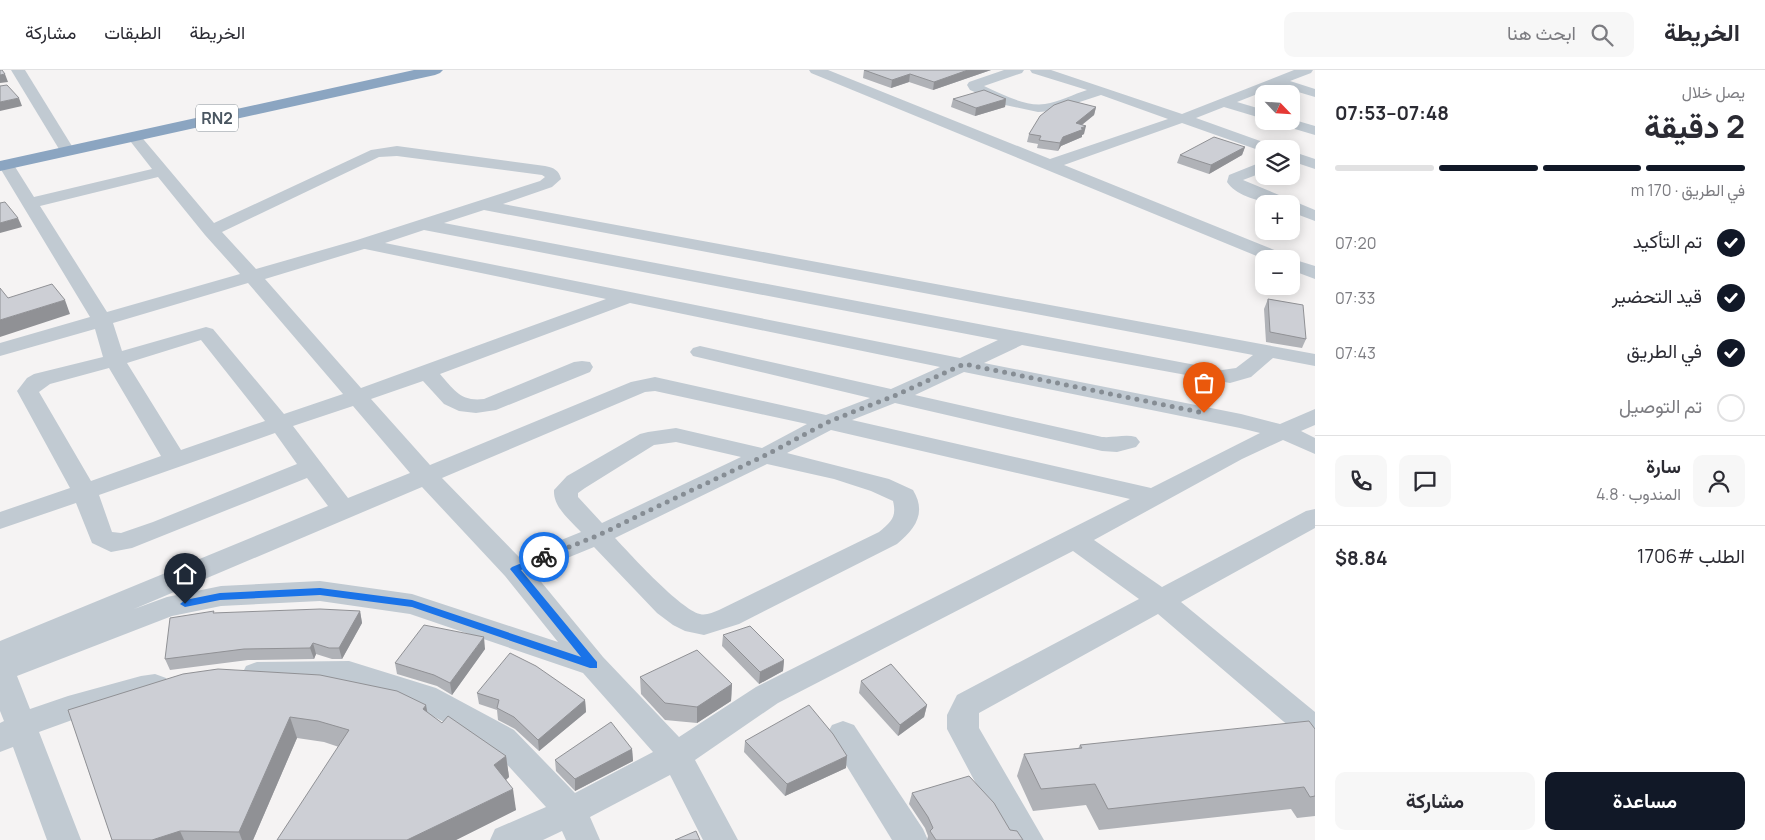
<!DOCTYPE html>
<html lang="ar">
<head>
<meta charset="utf-8">
<style>
  :root { --surface:#fff; --page:#f7f7f7; --text:#2b2b33; --muted:#7c7c81; --line:#e1e1e2; --accent:#111827 }
  body { margin:0; font-family:Manrope,Vazirmatn,sans-serif; background:var(--page); color:var(--text); direction:rtl; height:100vh; display:flex; flex-direction:column; font-size:19px; white-space:nowrap }
  * { box-sizing:border-box; margin:0 }
  p { font-size:16px; color:var(--muted) }
  .icon { flex:none; width:28px; height:28px; fill:none; stroke:currentColor; stroke-width:2; stroke-linecap:round; stroke-linejoin:round }
  .map { position:relative; flex:1; overflow:hidden; direction:ltr }
  .panel { display:flex; flex-direction:column; background:var(--surface); width:450px }
  .panel>* { flex:none }
  .needle { width:32px; rotate:115deg }
  .buttons { position:absolute; left:1255px; top:15px; display:grid; gap:10px }
  .buttons a { display:grid; place-items:center; width:45px; height:45px; border-radius:10px; background:var(--surface); box-shadow:0 2px 12px #0003; font-size:25px }
  .pin { position:absolute; display:grid; place-items:center; width:42px; height:42px; color:#fff; margin:-51px -21px; border-radius:50% 50% 50% 0; rotate:-45deg; box-shadow:0 0 5px #0007 }
  .pin .icon { rotate:45deg }
  .courier { position:absolute; display:grid; place-items:center; width:50px; height:50px; margin:-25px; border:4px solid #1a73e8; border-radius:50%; background:#fff; color:#222; box-shadow:0 1px 6px #0007 }
  .headline em { font-style:normal; font-weight:700 }
  .headline div { display:flex; flex-direction:column-reverse }
  .headline { display:flex; align-items:center; justify-content:space-between; height:85px; padding:0 20px }
  h1 { font-size:32px; font-weight:700; line-height:38px }
  .bar { display:grid; grid-template-columns:repeat(4,1fr); gap:8px 5px; align-content:center; height:60px; padding:0 20px }
  .bar i { height:6px; border-radius:4px; background:var(--line) }
  .bar .active { background:var(--accent) }
  .bar p { grid-column:span 4 }
  .line { display:flex; align-items:center; gap:12px; padding:0 20px; border-top:1px solid var(--line) }
  .line div { flex:1 }
  .round { display:grid; place-items:center; flex:none; width:52px; height:52px; border-radius:10px; background:var(--page) }
  ol { padding:0 20px; list-style:none }
  li { display:flex; align-items:center; gap:15px; height:55px }
  li p { margin-inline-start:auto }
  li .icon { padding:5px; border-radius:50%; background:var(--accent); color:#fff; stroke-width:4 }
  li:last-child { color:var(--muted) }
  li i { width:28px; height:28px; border:2px solid var(--line); border-radius:50% }
  .cta { display:flex; gap:10px; margin-top:auto; padding:10px 20px }
  .cta a { flex:1; height:58px; border-radius:10px; background:var(--accent); color:#fff; font-size:20px; font-weight:700; line-height:58px; text-align:center }
  .cta a+a { background:var(--page); color:var(--text) }
  header { display:flex; align-items:center; gap:30px; box-sizing:border-box; height:70px; padding:0 25px; background:var(--surface); border-bottom:1px solid var(--line) }
  header strong { font-size:24px }
  nav { display:flex; gap:28px; margin-inline-start:auto; font-size:18px }
  .search { width:350px; height:45px; background:var(--page); display:flex; align-items:center; gap:12px; box-sizing:border-box; padding:0 18px; border-radius:10px; color:var(--muted); font-size:19px }
  main { display:flex; flex:1; min-height:0 }
  .map>svg:first-child { display:block }
</style>
</head>
<body>
<header>
<strong>الخريطة</strong>
<div class="search"><svg class="icon" aria-label="search" viewBox="0 0 24 24"><circle cx="10" cy="10" r="6"/><path d="M15 15l6 6"/></svg>ابحث هنا</div>
<nav><a>الخريطة</a><a>الطبقات</a><a>مشاركة</a></nav>
</header>
<main>
<section class="panel">
<div class="headline"><div><h1>2 دقيقة</h1><p>يصل خلال</p></div><em>07:48–07:53</em></div>
<div class="bar"><i class="active"></i><i class="active"></i><i class="active"></i><i></i><p>في الطريق · 170 m</p></div>
<ol>
<li><svg class="icon" aria-label="check" viewBox="0 0 24 24"><path d="M5 12l5 5 9-10"/></svg>تم التأكيد<p>07:20</p></li>
<li><svg class="icon" aria-label="check" viewBox="0 0 24 24"><path d="M5 12l5 5 9-10"/></svg>قيد التحضير<p>07:33</p></li>
<li><svg class="icon" aria-label="check" viewBox="0 0 24 24"><path d="M5 12l5 5 9-10"/></svg>في الطريق<p>07:43</p></li>
<li><i></i>تم التوصيل</li>
</ol>
<div class="line" style="height:90px"><a class="round"><svg class="icon" aria-label="person" viewBox="0 0 24 24"><circle cx="12" cy="8" r="4"/><path d="M4 21q1-7 8-7t8 7"/></svg></a><div><b>سارة</b><p>المندوب · 4.8</p></div><a class="round"><svg class="icon" aria-label="chat" viewBox="0 0 24 24"><path d="M4 5h16v11H9l-5 4z"/></svg></a><a class="round"><svg class="icon" aria-label="phone" viewBox="0 0 24 24"><path d="M5 4h4l2 5-3 2q2 4 5 5l2-3 5 2v4C11 20 4 13 5 4z"/></svg></a></div>
<div class="line" style="height:65px"><div>الطلب #1706</div><b>$8.84</b></div>
<div class="cta"><a>مساعدة</a><a>مشاركة</a></div>
</section>
<div class="map">
<svg width="1315" height="770" viewBox="0 0 1315 770">
  <rect width="100%" height="100%" fill="#f5f3f3"/>
  <g fill="none" stroke-linecap="round" stroke-linejoin="round">
    <!-- street -->
    <g fill="#c1cad2" fill-rule="evenodd">
      <polygon points="11,0 25,0 75,81 72,84 62,84"/>
      <path d="M809,0H828L1050,89L1168,49L1101,25L1052,41L1038,42L1005,35L970,20L967,15L969,12L1004,0H1024L1022,3L984,16C1002,24 1025,37 1045,34C1059,32 1074,24 1087,20L1032,3L1030,0H1051L1182,44L1294,0H1313L1311,3L1290,11L1315,19V27L1278,16L1237,32L1264,40V49L1224,37L1196,48L1274,76L1276,79H1264V82L1182,53L1064,95L1287,185L1289,188L1315,196V209L1291,200V189H1264L811,3Z"/>
      <polygon points="1291,49 1315,56 1315,65 1278,54 1276,51 1291,51"/>
      <path d="M134,63L139,64L214,153L371,80L397,76L545,96C554,98 559,100 561,109L552,117L503,134L1315,284V296L1273,288L1251,307L1230,313L1022,275L984,293L1241,344L1280,354L1315,339V355L1301,361L1315,368V384L1283,370L1242,389L1094,470L1162,517L1306,441L1315,439V458L1181,532L1315,642V673L1304,669L1158,544L979,643V658L1044,770H1008L991,742L947,659V645L957,625L1139,529L1073,481L778,633L695,690L738,770H703L670,705L590,747L600,770H566L562,761L543,770H490L495,759L546,737L492,678L414,636L349,613L257,616L246,612L242,604L246,596L257,592L349,591L436,618L514,660L575,723L653,682L583,603L410,544L320,531L221,536L172,546L17,606L30,639L68,626L141,606L155,604L166,608L170,616L166,624L86,645L39,662L81,770H47L13,677L0,682V653L4,651L0,641V571L328,436L307,408L132,478L111,482L92,473L76,433L0,459V442L70,418L17,321L27,308L34,304L103,287L95,259L0,286V273L90,247L0,98V92L6,90L12,92L34,127L152,99L127,67L129,64ZM397,86L542,105L545,107L540,111L357,170L256,199L222,162L379,87ZM158,107L205,165L240,204L107,242L40,136ZM484,140L1253,285L1236,298L1222,300L444,153ZM424,160L998,270L960,288L385,173ZM364,179H365L606,229L361,318L265,209ZM248,213L343,324L284,344L213,259L206,257L122,281L113,253ZM630,233L940,297L891,319L700,276L693,278L690,282L693,286L870,328L826,345L655,307L631,312L430,395L371,329L423,311L444,334L459,341L476,343L496,340L590,302L593,297L590,292L582,291L574,292L484,329C461,332 454,320 440,304ZM201,270L265,351L181,380L127,293ZM109,298L161,386L91,411L39,322L50,314ZM964,302L1240,358L1260,363L1151,418L852,350L895,333L1102,381L1117,382L1136,377L1140,372L1136,367C1125,364 1114,368 1102,367L915,325ZM655,321L807,354L762,378L676,358L648,362L640,364L567,406L554,420C553,437 570,450 581,462L519,487L442,408L645,322ZM353,336L410,403L348,428L293,356ZM831,360L1130,429L756,617L679,667L603,587L533,502L594,477L657,543L673,555L685,561L704,565L739,554L897,474C915,459 927,443 913,420L889,409L787,383ZM275,363L297,394L153,452L121,463L112,462L99,425ZM676,372L741,387L602,453L578,427V423L585,418L654,375ZM767,394L834,409L871,421L893,431C897,447 891,452 879,462L719,540C713,542 706,546 700,544C681,540 630,484 615,468ZM422,417L505,506L558,572L412,524L320,511L221,516L167,527L134,539Z"/>
      <polygon points="1291,81 1315,89 1315,99 1291,91"/>
      <path d="M1264,91V102L1243,110L1315,140V151L1291,142V134C1272,134 1239,130 1227,112L1229,105Z"/>
      <polygon points="843,651 854,655 923,759 928,770 892,770 827,664 832,655"/>
    </g>
    <!-- highway -->
    <polygon fill="#8ba5c1" fill-rule="evenodd" points="414,0 443,0 440,3 435,5 0,101 0,91"/>
  </g>
  <!-- wall -->
  <g fill="#b0b2b7">
    <polygon points="864,0 991,0 933,20 909,12 891,18 863,8"/>
    <polygon points="953,29 1006,29 1005,37 975,46 951,37"/>
    <polygon points="1096,37 1094,45 1082,55 1084,64 1082,65 1082,67 1061,76 1058,81 1037,78 1038,74 1027,72 1029,64"/>
    <polygon points="1245,77 1242,85 1209,104 1177,93 1180,85"/>
    <polygon points="1268,229 1306,269 1302,278 1266,272 1264,239"/>
    <polygon points="360,541 362,553 342,589 332,589 316,584 314,589 248,590 170,600 165,589 214,543"/>
    <polygon points="723,565 784,590 783,601 759,614 722,576"/>
    <polygon points="485,579 452,625 437,616 397,604 395,593"/>
    <polygon points="640,607 732,614 731,631 697,653 665,650 641,624"/>
    <polygon points="861,611 927,635 924,647 898,666 859,623"/>
    <polygon points="477,623 585,630 586,642 539,681 515,659 498,650 497,640 479,634"/>
    <polygon points="68,640 427,642 442,653 506,686 509,707 506,710 516,740 456,770 277,770 339,677 324,672 297,668 253,770 112,770"/>
    <polygon points="1315,659 1315,746 1297,748 1291,739 1099,760 1086,735 1033,741 1017,706 1024,684 1078,679 1080,675"/>
    <polygon points="745,671 846,698 785,726 744,682"/>
    <polygon points="632,679 633,691 575,721 556,701 555,690"/>
    <polygon points="912,723 1010,760 1023,770 927,770 928,766 925,758 909,734"/>
  </g>
  <!-- shaded-wall -->
  <g fill="#909195">
    <polygon points="968,0 991,0 933,20 934,12"/>
    <polygon points="5,4 8,12 0,13 0,5"/>
    <polygon points="910,4 909,12 891,18 892,10"/>
    <polygon points="19,28 22,36 0,41 0,32"/>
    <polygon points="1006,29 1005,37 975,46 976,38"/>
    <polygon points="1096,37 1094,45 1074,61 1076,53"/>
    <polygon points="1086,56 1084,64 1082,65 1082,67 1061,76 1058,81 1060,73 1063,67"/>
    <polygon points="1245,77 1242,85 1209,104 1211,95"/>
    <polygon points="18,148 22,157 0,163 0,153"/>
    <polygon points="65,230 70,244 0,267 0,250"/>
    <polygon points="360,541 362,553 342,589 339,578"/>
    <polygon points="484,567 485,579 452,625 450,613"/>
    <polygon points="313,573 316,584 314,589 310,578"/>
    <polygon points="784,590 783,601 759,614 760,602"/>
    <polygon points="732,614 731,631 697,653 697,637"/>
    <polygon points="585,630 586,642 539,681 538,670"/>
    <polygon points="426,635 430,656 423,639"/>
    <polygon points="927,635 924,647 898,666 900,655"/>
    <polygon points="290,647 297,668 253,770 242,770 239,762"/>
    <polygon points="632,679 633,691 575,721 575,709"/>
    <polygon points="506,686 509,707 498,717 494,695"/>
    <polygon points="847,686 846,698 785,726 787,714"/>
    <polygon points="513,719 516,740 456,770 407,770"/>
    <polygon points="180,761 184,770 152,770"/>
  </g>
  <!-- building -->
  <g fill="#cdcfd5" stroke="#909195">
    <polygon points="0,0 2,0 5,4 0,5"/>
    <polygon points="864,0 968,0 934,12 910,4 892,10"/>
    <polygon points="7,15 19,28 0,32 0,16"/>
    <polygon points="984,20 1006,29 976,38 953,29"/>
    <polygon points="1068,30 1096,37 1076,53 1086,56 1081,58 1084,59 1063,67 1060,73 1039,70 1041,66 1029,64 1040,46 1054,35"/>
    <polygon points="1214,67 1245,77 1211,95 1180,85"/>
    <polygon points="5,132 18,148 0,153 0,133"/>
    <polygon points="52,214 65,230 0,250 0,218 8,228"/>
    <polygon points="1268,229 1303,235 1306,269 1270,262"/>
    <polygon points="320,539 360,541 339,578 329,578 313,573 310,578 244,579 165,589 170,548 214,541 213,543"/>
    <polygon points="424,555 484,567 450,613 434,605 395,593"/>
    <polygon points="750,556 784,590 760,602 723,565"/>
    <polygon points="697,580 732,614 697,637 665,633 640,607"/>
    <polygon points="510,583 536,596 585,630 538,670 514,647 497,638 499,630 477,623"/>
    <polygon points="891,594 927,635 900,655 861,611"/>
    <polygon points="218,599 320,605 397,621 426,635 423,639 442,653 448,646 506,686 494,695 513,719 407,770 277,770 349,660 318,651 290,647 239,762 180,761 152,770 112,770 68,640 183,604"/>
    <polygon points="809,635 833,664 847,686 787,714 745,671"/>
    <polygon points="1309,651 1315,659 1315,726 1310,727 1304,717 1108,739 1095,714 1041,719 1024,684 1082,678 1080,675"/>
    <polygon points="611,652 632,679 575,709 555,690"/>
    <polygon points="969,706 994,733 1010,760 1017,761 1023,770 936,770 930,761 933,758 928,747 912,723"/>
    <polygon points="696,761 700,770 675,770"/>
  </g>
  <!-- route -->
  <polygon fill="#1a73e8" points="544,484 548,485 548,489 521,500 597,592 597,598 590,598 412,537 320,525 220,530 185,537 180,534 185,530 220,523 320,518 412,530 581,587 510,499 512,497"/>
  <g fill="none" stroke-linecap="round" stroke-linejoin="round">
    <!-- done -->
    <polyline stroke="#868d94" stroke-width="5" stroke-dasharray="0 9" points="544,487 599,465 648,441 764,386 830,351 894,326 964,294 1204,343"/>
  </g>
  <g text-anchor="middle" stroke-width="5" stroke-linejoin="round" paint-order="stroke">
    <!-- shield labels -->
    <rect fill="#fff" stroke="#808990" stroke-width="1" x="196" y="34.5" width="42" height="27" rx="4"/>
    <g font-size="16" font-weight="bold" fill="#4a5661">
      <text x="217" y="54">RN2</text>
    </g>
  </g>
</svg>
<div class="buttons">
<a><svg class="needle" viewBox="-14 -14 28 28"><path d="M0-13l5 13h-10z" fill="#e53935"/><path d="M0 13l5-13h-10z" fill="#7c7c81"/></svg></a>
<a><svg class="icon" aria-label="layers" viewBox="0 0 24 24"><path d="M12 4l9 5-9 5-9-5zM3 14l9 5 9-5"/></svg></a>
<a>+</a>
<a>−</a>
</div>
<div class="pin" style="left:1204px;top:343px;background:#ea580c"><svg class="icon" aria-label="bag" viewBox="0 0 24 24"><path d="M5 8h14l-1 12H6zM9 8a3 3 0 0 1 6 0"/></svg></div>
<div class="pin" style="left:185px;top:534px;background:#1f2937"><svg class="icon" aria-label="home" viewBox="0 0 24 24"><path d="M3 11l9-7 9 7M6 9v11h12V9"/></svg></div>
<div class="courier" style="left:544px;top:487px"><svg class="icon" aria-label="bike" viewBox="0 0 24 24"><circle cx="6" cy="16" r="4"/><circle cx="18" cy="16" r="4"/><path d="M6 16l4-8h5l3 8M10 8l3 8H6M13 5h3"/></svg></div>
</div>
</main>
</body>
</html>
